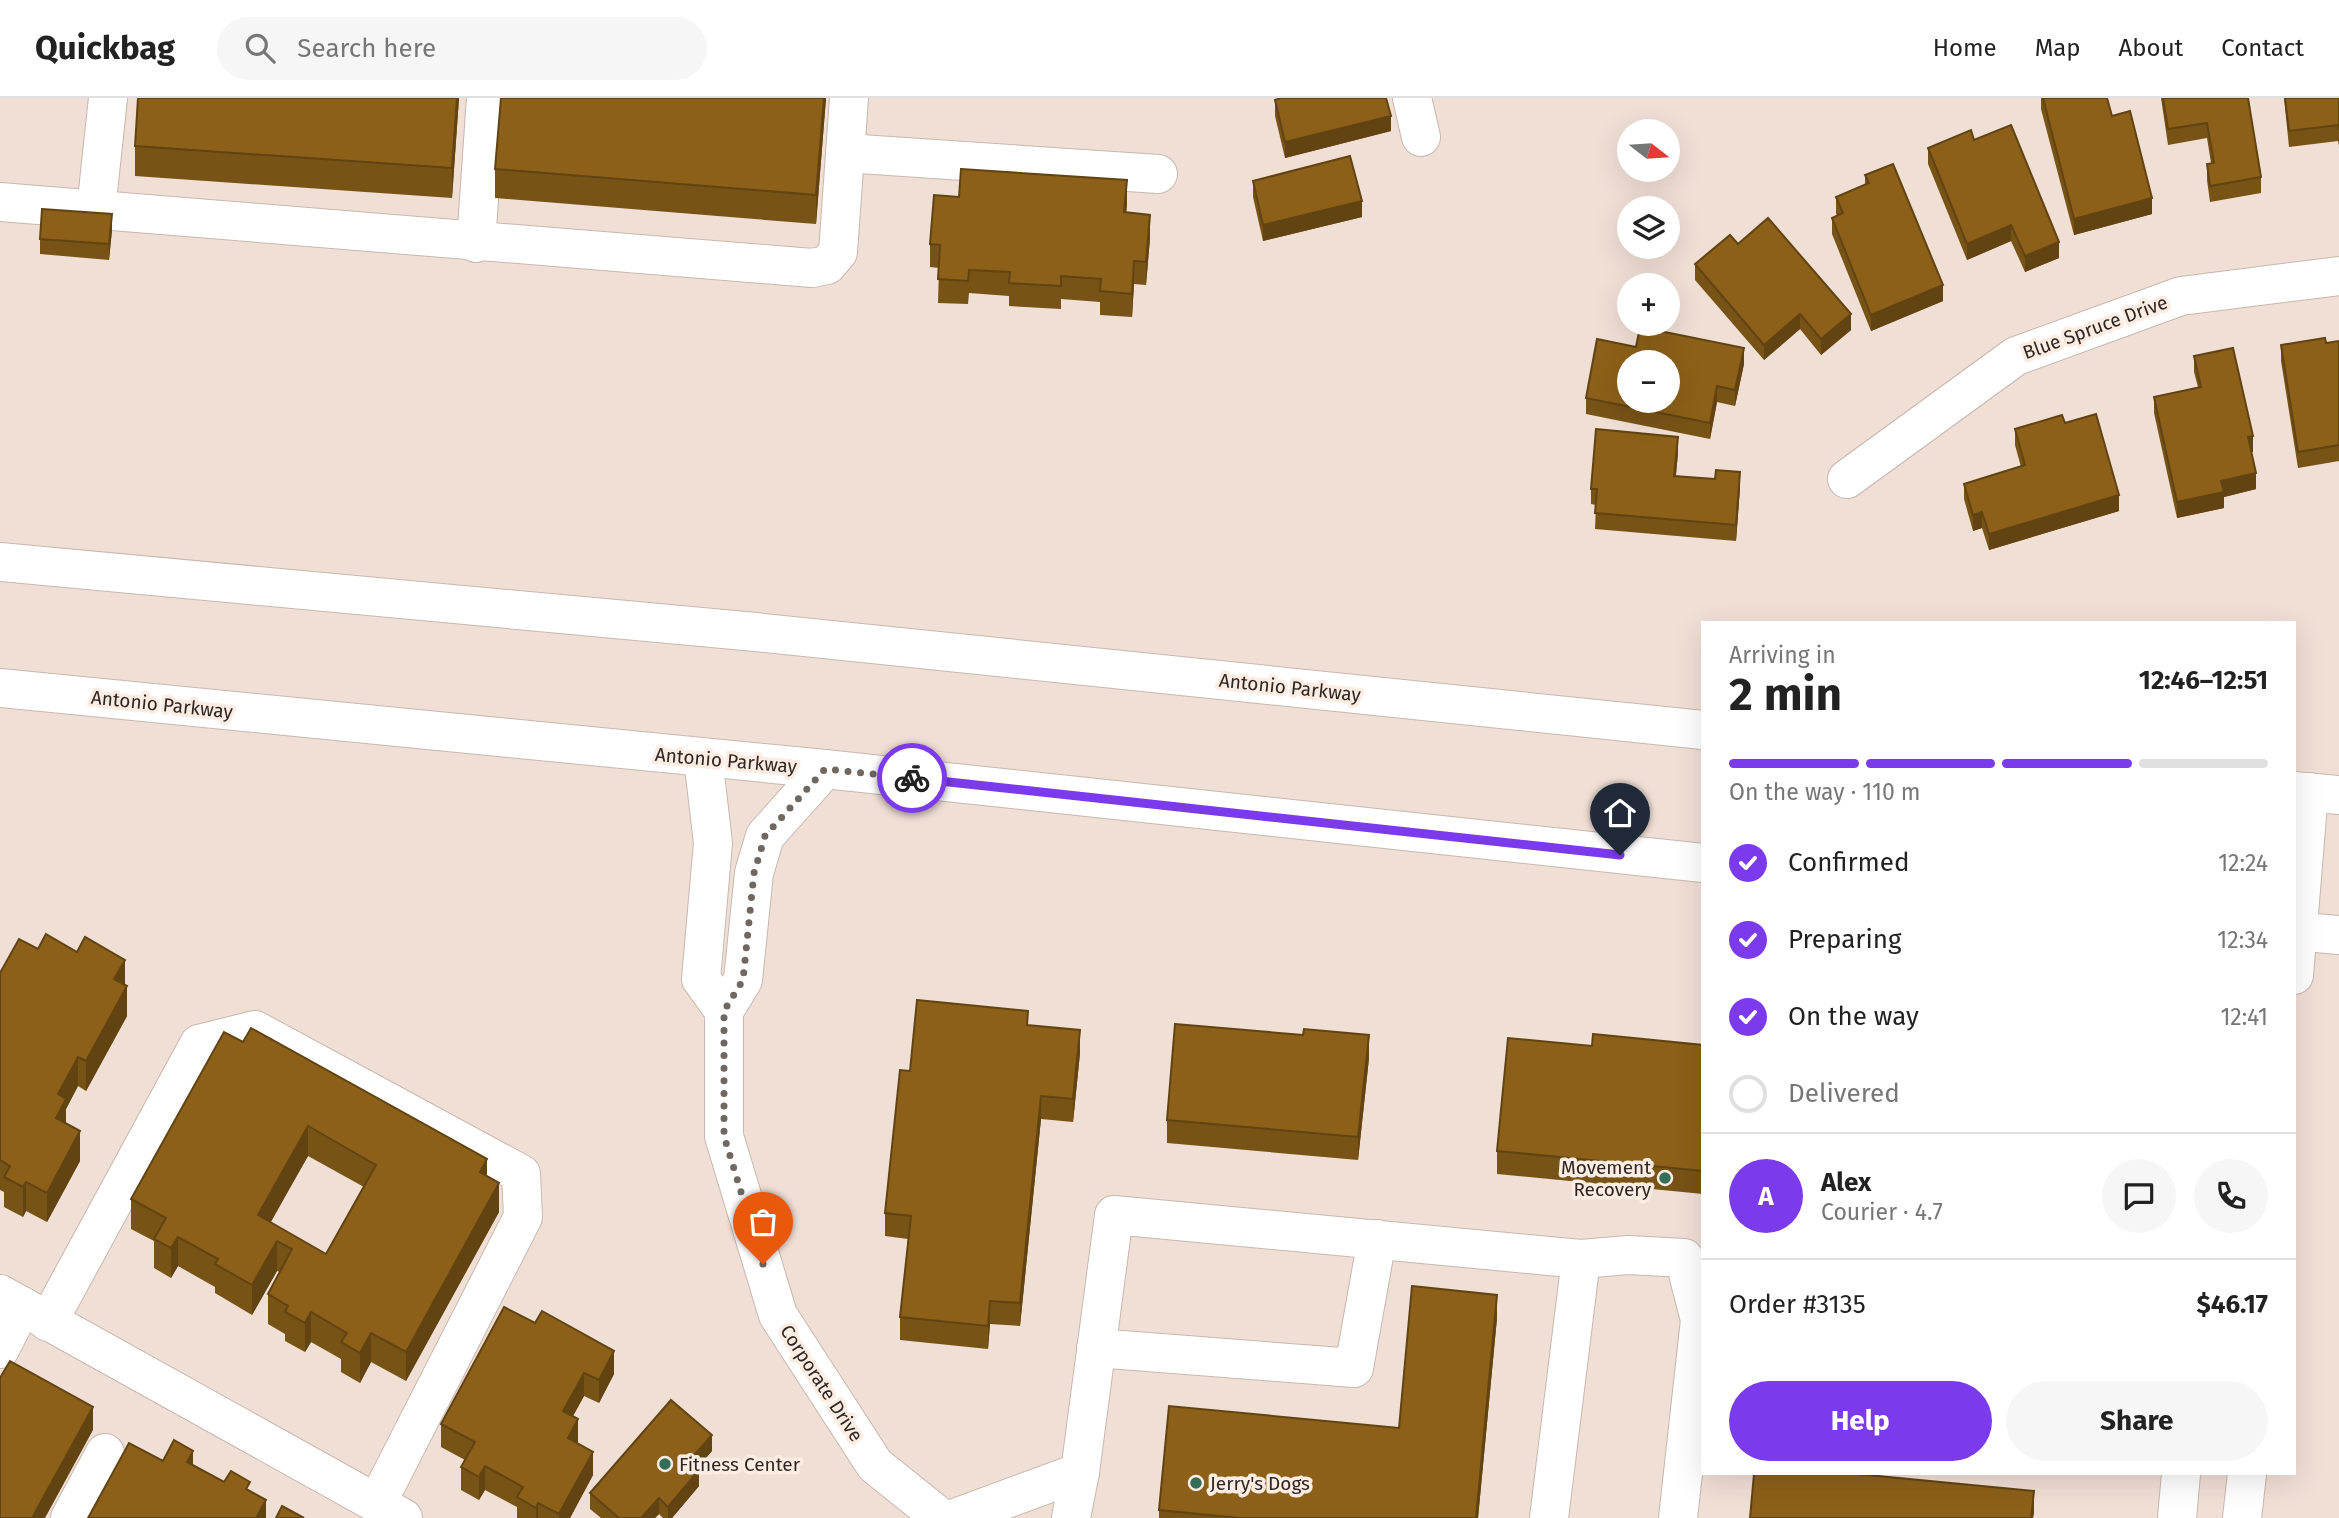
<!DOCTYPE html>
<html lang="en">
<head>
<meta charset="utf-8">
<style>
  :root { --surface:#fff; --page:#f6f6f6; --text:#222; --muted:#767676; --line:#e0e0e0; --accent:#7c3aed }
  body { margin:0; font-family:"Fira Sans",sans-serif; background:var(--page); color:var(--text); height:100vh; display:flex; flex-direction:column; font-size:26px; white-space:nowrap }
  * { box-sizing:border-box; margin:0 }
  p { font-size:23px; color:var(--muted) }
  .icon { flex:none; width:38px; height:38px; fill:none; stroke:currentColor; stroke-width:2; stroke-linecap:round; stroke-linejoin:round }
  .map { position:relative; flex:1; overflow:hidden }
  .side { position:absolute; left:1701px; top:523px; width:595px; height:854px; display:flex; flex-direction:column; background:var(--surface); border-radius:0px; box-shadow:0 7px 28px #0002 }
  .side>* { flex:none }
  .needle { width:46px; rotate:107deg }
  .controls { position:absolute; left:1617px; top:21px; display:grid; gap:14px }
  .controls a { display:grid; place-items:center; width:63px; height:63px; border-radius:50%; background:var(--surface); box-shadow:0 7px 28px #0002; font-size:35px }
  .pin { position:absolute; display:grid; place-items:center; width:60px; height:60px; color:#fff; margin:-72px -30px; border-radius:50% 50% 50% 0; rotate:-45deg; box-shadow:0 0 7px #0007 }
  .pin .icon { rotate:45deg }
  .courier { position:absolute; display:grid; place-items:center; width:70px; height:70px; margin:-35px; border:5px solid #7c3aed; border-radius:50%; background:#fff; color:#222; box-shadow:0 2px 9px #0007 }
  .overview em { font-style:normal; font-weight:700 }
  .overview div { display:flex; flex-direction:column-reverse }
  .overview { display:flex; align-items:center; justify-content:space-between; height:119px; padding:0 28px }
  h1 { font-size:46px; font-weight:700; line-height:52px }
  .bar { display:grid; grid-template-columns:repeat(4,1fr); gap:10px 7px; align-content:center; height:84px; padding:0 28px }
  .bar i { height:9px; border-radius:5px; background:var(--line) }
  .bar .current { background:var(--accent) }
  .bar p { grid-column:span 4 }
  .line { display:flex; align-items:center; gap:18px; padding:0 28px; border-top:2px solid var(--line) }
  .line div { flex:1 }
  .round { display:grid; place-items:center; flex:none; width:74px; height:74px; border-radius:37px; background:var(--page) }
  ol { padding:0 28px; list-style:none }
  li { display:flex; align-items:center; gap:21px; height:77px }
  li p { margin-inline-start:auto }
  li .icon { padding:7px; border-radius:50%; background:var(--accent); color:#fff; stroke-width:4 }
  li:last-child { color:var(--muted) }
  li i { width:38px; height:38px; border:4px solid var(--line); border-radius:50% }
  .cta { display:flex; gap:14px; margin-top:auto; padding:14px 28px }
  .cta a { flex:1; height:80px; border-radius:42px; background:var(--accent); color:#fff; font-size:28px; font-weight:700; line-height:80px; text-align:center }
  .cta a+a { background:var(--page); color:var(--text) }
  header { display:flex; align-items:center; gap:42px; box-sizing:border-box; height:98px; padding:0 35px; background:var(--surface); border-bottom:2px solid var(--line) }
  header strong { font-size:33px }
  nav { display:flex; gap:38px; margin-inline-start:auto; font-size:24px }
  .search { width:490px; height:63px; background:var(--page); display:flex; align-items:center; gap:18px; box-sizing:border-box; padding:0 24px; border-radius:38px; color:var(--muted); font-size:26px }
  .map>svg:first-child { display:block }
</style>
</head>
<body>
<header>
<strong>Quickbag</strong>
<div class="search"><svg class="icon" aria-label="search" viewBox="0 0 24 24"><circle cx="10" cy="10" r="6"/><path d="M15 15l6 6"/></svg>Search here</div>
<nav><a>Home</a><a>Map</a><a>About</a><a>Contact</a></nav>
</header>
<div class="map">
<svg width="2339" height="1420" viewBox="0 0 2339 1420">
  <rect width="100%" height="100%" fill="#f0dfd5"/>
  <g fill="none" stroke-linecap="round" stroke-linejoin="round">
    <defs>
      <g id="minor">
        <polyline points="1412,0 1421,39"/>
        <polyline points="845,55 1158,76"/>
        <polyline points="0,104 812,170 827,167 838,154 849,0"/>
        <polyline points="96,112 108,0"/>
        <polyline points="476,145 486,0"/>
        <polyline points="1847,381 2016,258 2181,198 2339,178"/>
        <polyline points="703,660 713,745 701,881 724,913"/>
        <polyline points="825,671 765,738 754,775 743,882 724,913 724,1038 778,1217 875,1367 941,1420"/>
        <polyline points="2294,877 2309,694"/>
        <polyline points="0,1196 403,1420"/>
        <polyline points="48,1224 199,946 255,932 521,1076 523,1119 377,1405"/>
        <polyline points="1096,1250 1354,1270 1377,1141"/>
        <polyline points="0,1251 22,1208"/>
        <polyline points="70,1420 105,1355"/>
        <polyline points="955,1420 1080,1374"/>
        <polyline points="1071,1420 1080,1374 1114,1117 1581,1161"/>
        <polyline points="1549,1420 1581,1161 1628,1157 1684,1160 1700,1222 1678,1420"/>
        <polyline points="2177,1420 2181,1376"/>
        <polyline points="2242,1420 2247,1376"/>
      </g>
      <g id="major">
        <polyline points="0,464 745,533 1703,632"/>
        <polyline points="0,590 825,671 1703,765"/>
        <polyline points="2294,693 2339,697"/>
        <polyline points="2294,833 2339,837"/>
      </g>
    </defs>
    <!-- minor casing -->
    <use href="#minor" stroke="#c8b7ae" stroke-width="40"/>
    <!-- major casing -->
    <use href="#major" stroke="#c8b7ae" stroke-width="40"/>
    <!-- minor -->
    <use href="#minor" stroke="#fff" stroke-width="38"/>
    <!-- major -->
    <use href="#major" stroke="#fff" stroke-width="38"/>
  </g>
  <!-- wall -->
  <g fill="#785316" fill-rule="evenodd">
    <polygon points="459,0 452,100 135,78 135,48"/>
    <polygon points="501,0 826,0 816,126 495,100 495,71"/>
    <polygon points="2041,0 2107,0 2112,18 2152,116 2074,137 2041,11"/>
    <polygon points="2161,0 2248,0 2261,79 2261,95 2210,104 2207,82 2207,66 2211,65 2207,40 2168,47"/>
    <polygon points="2284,0 2339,0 2339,48 2338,43 2289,49"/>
    <polygon points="1275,2 1391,33 1285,60 1275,18"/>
    <polygon points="1974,42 2059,160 2025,174 2011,143 1967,162 1928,66 1928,50"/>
    <polygon points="1865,77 1943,203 1871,233 1832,136 1832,120 1837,118 1836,115 1836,99 1865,87"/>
    <polygon points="1253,83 1362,119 1263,143 1253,99"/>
    <polygon points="959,99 1127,106 1126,114 1150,140 1146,187 1134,186 1132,219 1100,217 1100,204 1061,201 1061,211 1009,208 1009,198 969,195 968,206 938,205 939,170 930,169 930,146"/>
    <polygon points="112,132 109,162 40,156 40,141"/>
    <polygon points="1738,146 1851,232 1821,257 1800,231 1764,262 1695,182 1695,166"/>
    <polygon points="2339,243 2339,363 2298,370 2281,263 2281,247 2326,245"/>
    <polygon points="2194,258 2253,354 2251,354 2256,391 2224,399 2224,410 2177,420 2154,315 2154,299 2198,289 2194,274"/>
    <polygon points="1744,266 1735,308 1717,304 1710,341 1586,316 1586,300"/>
    <polygon points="2065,325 2119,413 1989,452 1982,430 1973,433 1964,401 1964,386 2021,369 2015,347 2015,331"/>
    <polygon points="1678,355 1676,378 1715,381 1740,390 1736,443 1595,431 1596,407 1591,406 1591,391"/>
    <polygon points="38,851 125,887 127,918 86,993 78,988 66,1011 66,1025 80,1063 47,1124 26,1113 23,1119 4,1109 4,1094 0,1092 0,875"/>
    <path d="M224,934L487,1078L499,1114L406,1283L371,1264L360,1285L341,1274V1261L311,1244L305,1254L285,1243V1236L268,1226V1196L280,1174L277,1173L252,1217L215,1195V1189L178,1168L171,1180L154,1170V1143L131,1131V1101ZM308,1058L364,1089L326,1156L270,1124Z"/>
    <polygon points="1303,937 1369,960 1358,1062 1167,1045 1167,1022"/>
    <polygon points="1703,947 1703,1096 1497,1076 1497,1053"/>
    <polygon points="1080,955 1073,1024 1041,1021 1020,1228 990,1226 988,1251 900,1242 900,1219 908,1141 885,1138 885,1115 910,973"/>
    <polygon points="504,1209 614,1276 599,1305 584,1298 573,1318 578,1344 577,1346 593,1377 570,1420 517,1420 517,1409 485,1392 479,1402 461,1392 461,1369 465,1362 441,1349 441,1326"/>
    <polygon points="1497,1220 1478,1420 1159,1420 1159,1412 1399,1330"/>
    <polygon points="712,1353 697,1370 699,1388 672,1420 663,1420 659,1416 655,1420 601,1420 590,1411 590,1395"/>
  </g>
  <!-- shaded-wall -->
  <g fill="#624312">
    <polygon points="457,0 459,0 452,100 452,70"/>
    <polygon points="824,0 826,0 816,126 816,97"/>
    <polygon points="1391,18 1391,33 1285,60 1285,44"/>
    <polygon points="1127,82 1127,106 1124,137 1124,114"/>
    <polygon points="2152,100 2152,116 2074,137 2074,121"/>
    <polygon points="1362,103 1362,119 1263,143 1263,127"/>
    <polygon points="112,116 112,132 109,162 109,146"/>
    <polygon points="1150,117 1150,140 1146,187 1146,164"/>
    <polygon points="2011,127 2011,143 1967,162 1967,146"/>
    <polygon points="2059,144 2059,160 2025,174 2025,158"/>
    <polygon points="1134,163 1134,186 1132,219 1132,196"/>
    <polygon points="1943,187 1943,203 1871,233 1871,217"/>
    <polygon points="1800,216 1800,231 1764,262 1764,247"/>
    <polygon points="1851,216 1851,232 1821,257 1821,241"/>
    <polygon points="1744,250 1744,266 1735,308 1735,292"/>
    <polygon points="1717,288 1717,304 1710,341 1710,325"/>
    <polygon points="2253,338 2253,354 2248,355 2248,339"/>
    <polygon points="1678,339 1678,355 1674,393 1674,378"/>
    <polygon points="1740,374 1740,390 1736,443 1736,427"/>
    <polygon points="2256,375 2256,391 2224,399 2224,410 2177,420 2177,404 2221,383"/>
    <polygon points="2119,397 2119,413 1989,452 1989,436"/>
    <polygon points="1982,414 1982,430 1973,433 1973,417"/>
    <polygon points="125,862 125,891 114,881"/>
    <polygon points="127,888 127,918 86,993 86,963"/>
    <polygon points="1080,932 1080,955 1073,1024 1073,1001"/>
    <polygon points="1369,937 1369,960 1358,1062 1358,1039"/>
    <polygon points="78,959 78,988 66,1011 66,1030 56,1020 58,996"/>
    <polygon points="1041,998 1041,1021 1020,1228 1020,1205"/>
    <polygon points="308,1028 308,1058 258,1147 258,1117"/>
    <polygon points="80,1033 80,1063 47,1124 47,1095"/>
    <polygon points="487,1061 487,1090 480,1074"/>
    <polygon points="26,1084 26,1113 23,1119 23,1089"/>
    <polygon points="499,1085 499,1114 406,1283 406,1254"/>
    <polygon points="178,1139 178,1168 171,1180 171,1150"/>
    <polygon points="277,1143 277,1173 252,1217 252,1187"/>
    <polygon points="1497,1197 1497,1220 1478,1420 1476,1420"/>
    <polygon points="990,1203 990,1226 988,1251 988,1228"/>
    <polygon points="311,1214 311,1244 305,1254 305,1225"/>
    <polygon points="371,1235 371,1264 360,1285 360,1255"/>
    <polygon points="614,1253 614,1276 599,1305 599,1282"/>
    <polygon points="584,1275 584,1298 563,1336 563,1313"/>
    <polygon points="93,1309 93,1332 45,1420 32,1420"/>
    <polygon points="578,1321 578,1344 568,1363 568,1340"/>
    <polygon points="712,1337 712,1353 689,1379 689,1363"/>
    <polygon points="193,1353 193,1382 187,1364"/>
    <polygon points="593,1354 593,1377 570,1420 559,1420 559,1416"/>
    <polygon points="485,1368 485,1392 479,1402 479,1379"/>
    <polygon points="699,1372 699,1388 672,1420 668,1420 668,1409"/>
    <polygon points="2034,1393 2034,1416 2033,1420 2031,1420"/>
    <polygon points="659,1400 659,1416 655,1420 641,1420"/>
    <polygon points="266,1402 266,1420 256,1420"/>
    <polygon points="538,1405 538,1420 536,1420 536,1410"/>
  </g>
  <!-- building -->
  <g fill="#8c6019" stroke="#624312" stroke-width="2" fill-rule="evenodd">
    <polygon points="138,0 457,0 452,70 135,48"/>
    <polygon points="501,0 824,0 816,97 495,71"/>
    <polygon points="1281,0 1386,0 1391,18 1285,44 1275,2"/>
    <polygon points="2043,0 2107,0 2112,18 2130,13 2152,100 2074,121"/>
    <polygon points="2163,0 2248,0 2261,79 2210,88 2207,66 2214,65 2207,25 2168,31"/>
    <polygon points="2285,0 2339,0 2339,32 2338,27 2289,33"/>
    <polygon points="2011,27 2059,144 2025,158 2011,127 1967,146 1928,50 1971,32 1974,42"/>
    <polygon points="1350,58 1362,103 1263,127 1253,83"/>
    <polygon points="1893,66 1943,187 1871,217 1832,120 1843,115 1836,99 1869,85 1865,77"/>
    <polygon points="961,71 1127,82 1124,114 1150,117 1146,164 1134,163 1132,196 1100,193 1101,181 1061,178 1061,188 1009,185 1010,174 969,172 968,183 938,181 940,147 930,146 934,97 959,99"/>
    <polygon points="42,111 112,116 109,146 40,141"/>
    <polygon points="1768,120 1851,216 1821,241 1800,216 1764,247 1695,166 1730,137 1738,146"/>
    <path d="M1640,229L1744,250L1735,292L1717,288L1710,325L1586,300L1597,241L1636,249ZM1629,264H1668V303H1629Z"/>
    <polygon points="2325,240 2326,245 2339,243 2339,347 2298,354 2281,247"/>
    <polygon points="2233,250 2253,338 2248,339 2256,375 2221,383 2224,394 2177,404 2154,299 2201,289 2194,258"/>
    <polygon points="2096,316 2119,397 1989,436 1982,414 1973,417 1964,386 2025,367 2015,331 2062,317 2065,325"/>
    <polygon points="1596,331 1678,339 1674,378 1715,381 1716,372 1740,374 1736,427 1595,415 1597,391 1591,391"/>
    <polygon points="46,836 77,854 85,839 125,862 114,881 127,888 86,963 78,959 58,996 66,1001 56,1020 80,1033 47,1095 26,1084 23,1089 4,1079 10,1068 0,1062 0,875 19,841 38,851"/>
    <polygon points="917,902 1028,913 1027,927 1080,932 1073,1001 1041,998 1020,1205 990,1203 988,1228 900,1219 911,1118 885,1115 900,972 910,973"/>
    <polygon points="1175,926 1303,937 1304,931 1369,937 1358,1039 1167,1022"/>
    <path d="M251,930L487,1061L480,1074L499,1085L406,1254L371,1235L360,1255L341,1244L347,1235L311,1214L305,1225L285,1214L288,1208L268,1196L292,1151L277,1143L252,1187L215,1166L218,1161L178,1139L171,1150L154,1141L166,1120L131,1101L224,934L243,944ZM308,1028L376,1067L326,1156L258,1117Z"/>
    <polygon points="1593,936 1703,947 1703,1073 1497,1053 1508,940 1592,948"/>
    <polygon points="1412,1188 1497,1197 1476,1420 1239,1420 1159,1412 1169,1308 1399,1330"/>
    <polygon points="504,1209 535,1225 542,1213 614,1253 599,1282 584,1275 563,1313 578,1321 568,1340 593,1354 559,1416 538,1405 536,1410 517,1399 523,1389 485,1368 479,1379 461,1369 475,1344 441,1326"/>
    <polygon points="10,1263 93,1309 32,1420 0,1420 0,1280"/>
    <polygon points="671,1302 712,1337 689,1363 699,1372 668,1409 659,1400 641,1420 619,1420 590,1395"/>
    <polygon points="174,1342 193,1353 187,1364 224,1384 231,1373 250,1384 246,1391 266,1402 256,1420 88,1420 129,1345 163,1363"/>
    <polygon points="1754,1376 1857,1376 2034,1393 2031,1420 1750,1420"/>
    <polygon points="282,1408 304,1420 276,1420"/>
  </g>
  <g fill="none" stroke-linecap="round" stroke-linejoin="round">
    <!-- done -->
    <polyline stroke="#716761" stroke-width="7" stroke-dasharray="0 12.6" points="763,1166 724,1038 724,913 743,882 754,775 765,738 825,671 912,680"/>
    <!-- route -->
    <polyline stroke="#7c3aed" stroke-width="9" points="912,680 1620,757"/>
  </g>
  <!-- markers -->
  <g fill="#346e58" stroke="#fdece2" stroke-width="2.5">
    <circle cx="1665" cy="1080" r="7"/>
    <circle cx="665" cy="1366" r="7"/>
    <circle cx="1196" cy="1385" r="7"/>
  </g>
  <g text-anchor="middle" stroke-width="7" stroke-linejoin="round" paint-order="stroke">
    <!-- street labels -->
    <g font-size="19" fill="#2d2623" stroke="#fdece2">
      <text transform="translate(2095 229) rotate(-20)" y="7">Blue Spruce Drive</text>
      <text transform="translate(1290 589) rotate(6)" y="7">Antonio Parkway</text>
      <text transform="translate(162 606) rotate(6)" y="7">Antonio Parkway</text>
      <text transform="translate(726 662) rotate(5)" y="7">Antonio Parkway</text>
      <text transform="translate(822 1285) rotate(57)" y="7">Corporate Drive</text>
    </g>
    <!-- poi labels -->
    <g font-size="19" fill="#2d2623" stroke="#fdece2" text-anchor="start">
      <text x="1651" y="1076" text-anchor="end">Movement<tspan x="1651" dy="22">Recovery</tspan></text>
      <text x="679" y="1373">Fitness Center</text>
      <text x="1210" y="1392">Jerry's Dogs</text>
    </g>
  </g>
</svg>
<div class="controls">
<a><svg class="needle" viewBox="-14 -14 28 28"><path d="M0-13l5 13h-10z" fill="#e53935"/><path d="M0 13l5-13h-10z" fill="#767676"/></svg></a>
<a><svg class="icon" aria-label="layers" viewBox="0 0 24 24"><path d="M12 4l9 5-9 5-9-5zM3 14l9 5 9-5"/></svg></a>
<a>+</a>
<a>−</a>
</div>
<div class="pin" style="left:763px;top:1166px;background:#ea580c"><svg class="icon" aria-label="bag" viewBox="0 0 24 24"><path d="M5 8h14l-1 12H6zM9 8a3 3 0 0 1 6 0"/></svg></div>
<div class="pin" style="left:1620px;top:757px;background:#1f2937"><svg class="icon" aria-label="home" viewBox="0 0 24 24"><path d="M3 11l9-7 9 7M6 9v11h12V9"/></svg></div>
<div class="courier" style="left:912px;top:680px"><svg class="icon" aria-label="bike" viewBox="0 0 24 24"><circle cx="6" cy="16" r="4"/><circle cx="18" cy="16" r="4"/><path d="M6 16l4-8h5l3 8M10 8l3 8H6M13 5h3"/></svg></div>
<section class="side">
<div class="overview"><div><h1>2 min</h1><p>Arriving in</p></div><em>12:46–12:51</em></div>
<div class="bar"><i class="current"></i><i class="current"></i><i class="current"></i><i></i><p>On the way · 110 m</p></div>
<ol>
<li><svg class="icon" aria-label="check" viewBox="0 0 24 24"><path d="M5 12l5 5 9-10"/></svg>Confirmed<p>12:24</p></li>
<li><svg class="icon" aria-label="check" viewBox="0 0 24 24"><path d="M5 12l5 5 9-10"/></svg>Preparing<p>12:34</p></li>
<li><svg class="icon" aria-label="check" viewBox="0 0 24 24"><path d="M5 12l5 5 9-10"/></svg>On the way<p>12:41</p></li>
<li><i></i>Delivered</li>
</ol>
<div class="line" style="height:126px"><b class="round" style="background:var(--accent);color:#fff">A</b><div><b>Alex</b><p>Courier · 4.7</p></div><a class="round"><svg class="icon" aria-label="chat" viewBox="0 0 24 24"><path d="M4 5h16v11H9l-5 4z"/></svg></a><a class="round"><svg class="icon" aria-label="phone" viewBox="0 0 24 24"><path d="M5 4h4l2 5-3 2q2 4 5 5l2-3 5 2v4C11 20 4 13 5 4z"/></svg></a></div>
<div class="line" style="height:91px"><div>Order #3135</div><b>$46.17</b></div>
<div class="cta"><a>Help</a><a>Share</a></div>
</section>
</div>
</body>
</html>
